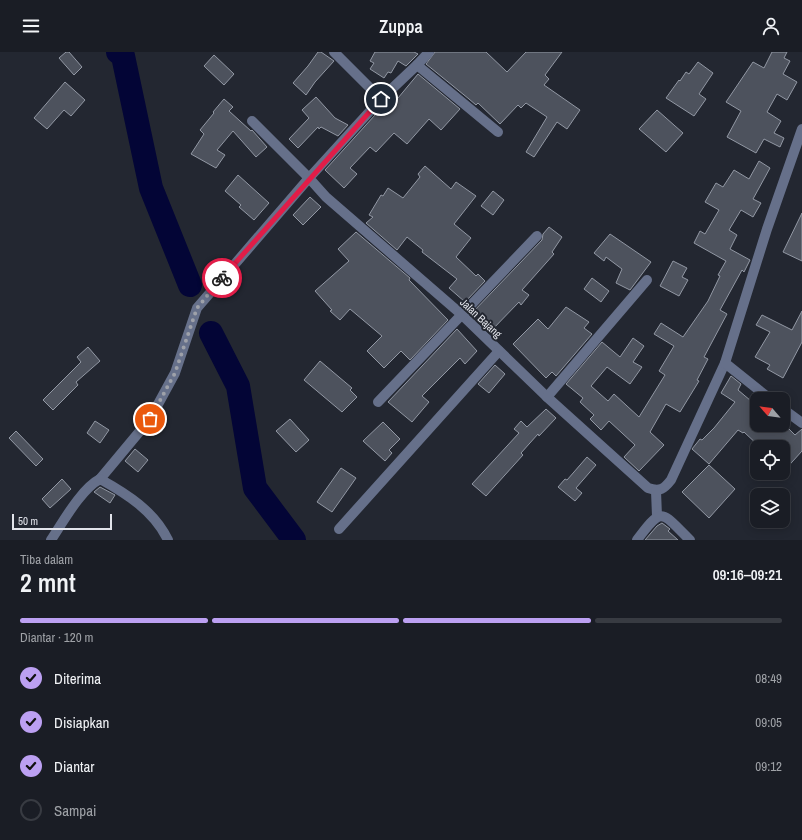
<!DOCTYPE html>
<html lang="id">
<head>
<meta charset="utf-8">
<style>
  :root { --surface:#1a1d25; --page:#23262d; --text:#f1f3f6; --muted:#9fa2a7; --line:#383b42; --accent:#bca0f2 }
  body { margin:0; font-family:"Archivo Narrow",sans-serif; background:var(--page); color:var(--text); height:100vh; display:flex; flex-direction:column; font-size:15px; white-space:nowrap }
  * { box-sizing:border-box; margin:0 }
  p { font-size:13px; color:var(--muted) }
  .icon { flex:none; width:22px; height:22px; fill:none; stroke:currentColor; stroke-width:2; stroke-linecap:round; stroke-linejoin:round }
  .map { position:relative; height:488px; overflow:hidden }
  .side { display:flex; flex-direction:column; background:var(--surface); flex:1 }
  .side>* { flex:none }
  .needle { width:26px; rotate:298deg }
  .controls { position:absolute; left:750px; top:340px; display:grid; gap:8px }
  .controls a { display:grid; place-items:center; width:40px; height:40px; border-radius:8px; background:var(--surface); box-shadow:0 2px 10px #0003,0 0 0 1px var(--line); font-size:20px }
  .scale { position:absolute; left:12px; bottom:10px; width:100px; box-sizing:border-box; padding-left:4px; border:2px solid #e1e3ea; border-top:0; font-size:11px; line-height:14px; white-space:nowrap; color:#e1e3ea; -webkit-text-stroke:3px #232731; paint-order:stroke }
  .pin { position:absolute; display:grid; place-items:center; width:34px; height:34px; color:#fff; margin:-17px; border:2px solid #fff; border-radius:50%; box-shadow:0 1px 4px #0007 }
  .courier { position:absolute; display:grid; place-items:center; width:40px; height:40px; margin:-20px; border:3px solid #e11d48; border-radius:50%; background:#fff; color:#222; box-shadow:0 1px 5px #0007 }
  .overview em { font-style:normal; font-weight:600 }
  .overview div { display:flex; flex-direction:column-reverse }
  .overview { display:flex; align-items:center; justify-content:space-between; height:68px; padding:0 20px }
  h1 { font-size:26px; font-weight:600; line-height:30px }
  .bar { display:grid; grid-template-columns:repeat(4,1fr); gap:6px 4px; align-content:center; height:48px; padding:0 20px }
  .bar i { height:5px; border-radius:3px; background:var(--line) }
  .bar .on { background:var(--accent) }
  .bar p { grid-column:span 4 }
  ol { padding:0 20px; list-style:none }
  li { display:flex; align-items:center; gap:12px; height:44px }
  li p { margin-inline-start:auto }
  li .icon { padding:4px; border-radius:50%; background:var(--accent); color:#111; stroke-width:4 }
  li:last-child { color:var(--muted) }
  li i { width:22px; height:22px; border:2px solid var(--line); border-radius:50% }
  header { display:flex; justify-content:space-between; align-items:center; height:52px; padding:0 20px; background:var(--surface); font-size:18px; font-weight:600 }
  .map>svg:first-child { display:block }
</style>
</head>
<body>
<header><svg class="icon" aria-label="menu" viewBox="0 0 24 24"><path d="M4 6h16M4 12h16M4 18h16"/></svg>Zuppa<svg class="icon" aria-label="person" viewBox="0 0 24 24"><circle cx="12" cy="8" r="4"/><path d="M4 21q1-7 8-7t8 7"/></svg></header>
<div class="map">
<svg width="802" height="488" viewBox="0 0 802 488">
  <rect width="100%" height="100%" fill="#232731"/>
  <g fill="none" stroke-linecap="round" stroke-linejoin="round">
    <!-- river -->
    <g stroke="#030536" stroke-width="24">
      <polyline points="118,0 123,4 151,136 190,233"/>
      <polyline points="211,281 238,334 255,436 294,488"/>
    </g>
  </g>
  <!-- building -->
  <g fill="#4d525d" stroke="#9298a4">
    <polygon points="66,0 69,0 82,15 74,23 59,6"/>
    <polygon points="318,0 321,0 334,9 315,30 306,43 293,31 308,14"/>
    <polygon points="375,0 414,0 418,2 406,14 398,9 391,21 388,20 384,26 370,17 374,11 370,9"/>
    <polygon points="435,0 486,0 507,20 526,0 562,0 545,23 549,27 544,33 580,58 567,77 557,70 534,105 526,100 547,65 526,51 521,56 518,53 500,72 478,51 476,53 469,47 426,12"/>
    <polygon points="772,0 787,0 784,6 790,9 783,22 797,30 787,48 777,42 767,60 781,69 774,81 784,86 780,95 764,87 756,101 727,85 741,59 726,50 753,10 764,16"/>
    <polygon points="214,3 234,22 224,33 204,14"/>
    <polygon points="698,10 713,21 699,42 706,47 694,64 666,46 679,28 680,29 686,20 689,22"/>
    <polygon points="418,22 460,57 441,78 429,67 407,92 394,81 376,100 370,95 350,116 357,122 344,136 325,118 375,63 396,44 398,46"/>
    <polygon points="65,30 85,48 71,64 64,58 47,77 34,66"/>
    <polygon points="316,45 335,66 348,73 338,84 321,75 319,77 318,75 298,96 289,87 309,66 302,58"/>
    <polygon points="224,47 233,55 229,59 251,79 252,78 267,95 256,105 233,79 217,98 225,103 216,116 191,102 204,82 200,78 214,61 213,60"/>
    <polygon points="657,58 683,81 666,100 639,77"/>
    <polygon points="759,109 770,116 753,147 761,151 753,165 741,158 729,178 737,183 730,197 750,208 744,220 742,218 720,258 727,262 704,305 708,307 697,328 699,329 680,360 666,352 650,380 664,393 639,419 624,405 635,393 609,369 601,378 590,367 594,363 580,350 583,346 566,332 602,290 620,305 633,286 644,294 633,310 642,315 630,332 607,315 591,334 608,349 614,342 639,365 665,323 659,319 674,294 654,282 661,271 683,285 708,249 720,224 718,223 726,209 694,191 700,179 705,182 719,158 705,150 716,131 723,135 734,118 749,127"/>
    <polygon points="425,114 451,137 456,130 476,144 454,172 471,186 456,205 476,224 478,222 485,229 465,250 449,236 457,227 422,200 423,198 407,185 397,198 366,171 373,165 369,163 381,143 383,144 388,136 403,146 420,125 418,122"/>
    <polygon points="238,123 269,151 254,168 239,155 241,153 225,139"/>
    <polygon points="493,139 504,148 493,163 481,154"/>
    <polygon points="310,145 321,155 303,173 293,163"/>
    <polygon points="802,161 802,209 783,200"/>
    <polygon points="549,175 562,185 552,200 554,202 522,238 529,243 521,253 519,250 490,280 471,262 542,188 543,182"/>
    <polygon points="356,180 410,226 409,228 448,268 410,308 401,299 384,316 367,299 382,284 350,257 340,268 330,259 332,258 315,239 349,209 338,197"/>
    <polygon points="610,182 651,210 630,238 616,231 622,217 606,205 604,209 594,201"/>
    <polygon points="673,209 687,216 682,225 688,228 679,244 660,234"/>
    <polygon points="592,226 609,239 601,250 584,237"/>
    <polygon points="566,255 589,270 584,276 592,282 556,324 552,320 546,326 513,292 538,267 548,277"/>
    <polygon points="802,259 802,290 783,326 767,317 770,313 755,305 770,280 756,273 762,263 792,278"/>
    <polygon points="457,277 477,299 465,312 460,306 422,344 429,350 412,370 388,350"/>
    <polygon points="88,295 100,309 76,330 78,333 53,358 43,348 81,310 77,305"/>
    <polygon points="320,309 352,336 350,338 357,345 342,360 304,328"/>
    <polygon points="495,313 505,322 489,341 478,332"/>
    <polygon points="731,324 741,332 738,338 757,354 757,373 785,373 795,383 802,377 802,399 783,420 783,395 760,395 744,380 743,381 738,378 709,412 692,397 700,387 702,388 714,376 735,350 721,341"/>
    <polygon points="546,357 556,366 539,384 538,382 521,401 523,403 486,444 472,432 519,381 514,377 521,369 527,375"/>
    <polygon points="290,367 309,388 296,400 276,379"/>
    <polygon points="95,369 109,378 100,391 87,381"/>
    <polygon points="383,370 400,387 389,398 392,401 385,409 363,389"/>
    <polygon points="16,379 43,407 36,414 9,386"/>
    <polygon points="135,397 148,408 138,420 125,409"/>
    <polygon points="587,405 596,413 576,436 582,441 575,449 558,435 565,427 567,428"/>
    <polygon points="709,413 735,437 709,466 682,440"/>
    <polygon points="341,416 356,426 332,460 317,450"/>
    <polygon points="62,427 71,437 50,456 42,447"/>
    <polygon points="100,435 115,443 110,451 94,440"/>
    <polygon points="662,471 670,477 668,479 678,488 645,488 657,474"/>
  </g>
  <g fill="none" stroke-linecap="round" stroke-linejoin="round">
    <!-- minor -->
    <g stroke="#66708a" stroke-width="10">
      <polyline points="334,0 381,47"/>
      <path d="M429,0L417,13L381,47L309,126L326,145L461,262L547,345L648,436C660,440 664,437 671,428L725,311"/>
      <polyline points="417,13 498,80"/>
      <polyline points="547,345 647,228"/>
      <polyline points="770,347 725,311 767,177 802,77"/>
      <polyline points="378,350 537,184"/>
      <polyline points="783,357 802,371"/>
      <polyline points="100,427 150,367 175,321 197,256 309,126 252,69"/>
      <polyline points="656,439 657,464"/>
      <polyline points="339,477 499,299"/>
      <path d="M51,488C63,470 81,437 100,427C127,442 154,459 168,488"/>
      <path d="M637,488C663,453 661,460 690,488"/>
    </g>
  </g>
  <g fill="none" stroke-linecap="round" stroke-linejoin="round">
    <!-- done -->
    <polyline stroke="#9ea1a9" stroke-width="4" stroke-dasharray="0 7.2" points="150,367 175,321 197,256 222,226"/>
    <!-- route -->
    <polyline stroke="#e11d48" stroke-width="5" points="222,226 381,47"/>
  </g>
  <g text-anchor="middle" stroke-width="4" stroke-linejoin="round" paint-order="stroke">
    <!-- street labels -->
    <g font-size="11" fill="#e1e3ea" stroke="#232731">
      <text transform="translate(481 266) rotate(43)" y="4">Jalan Bajang</text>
    </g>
  </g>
</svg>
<div class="controls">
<a><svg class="needle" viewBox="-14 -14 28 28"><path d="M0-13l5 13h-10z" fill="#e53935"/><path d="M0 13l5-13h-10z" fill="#9fa2a7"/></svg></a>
<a><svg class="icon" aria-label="locate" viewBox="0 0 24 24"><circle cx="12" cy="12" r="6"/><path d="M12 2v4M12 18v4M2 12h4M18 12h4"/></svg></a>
<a><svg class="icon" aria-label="layers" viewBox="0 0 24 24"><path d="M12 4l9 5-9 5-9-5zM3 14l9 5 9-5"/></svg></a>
</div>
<div class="scale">50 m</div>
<div class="pin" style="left:150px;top:367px;background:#ea580c"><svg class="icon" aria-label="bag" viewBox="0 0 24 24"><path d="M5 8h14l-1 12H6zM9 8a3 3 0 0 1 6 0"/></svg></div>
<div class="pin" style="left:381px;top:47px;background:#1f2937"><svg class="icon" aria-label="home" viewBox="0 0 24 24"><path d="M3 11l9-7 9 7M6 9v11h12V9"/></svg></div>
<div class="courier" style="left:222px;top:226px"><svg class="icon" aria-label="bike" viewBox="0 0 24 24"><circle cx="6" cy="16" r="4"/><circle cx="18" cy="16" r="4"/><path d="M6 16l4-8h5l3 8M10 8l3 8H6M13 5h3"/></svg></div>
</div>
<section class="side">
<div class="overview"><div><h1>2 mnt</h1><p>Tiba dalam</p></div><em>09:16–09:21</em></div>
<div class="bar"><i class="on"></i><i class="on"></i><i class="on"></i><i></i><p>Diantar · 120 m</p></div>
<ol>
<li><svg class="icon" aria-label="check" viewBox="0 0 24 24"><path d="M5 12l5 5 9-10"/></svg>Diterima<p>08:49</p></li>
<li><svg class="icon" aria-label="check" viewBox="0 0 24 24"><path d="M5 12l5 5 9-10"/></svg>Disiapkan<p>09:05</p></li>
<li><svg class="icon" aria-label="check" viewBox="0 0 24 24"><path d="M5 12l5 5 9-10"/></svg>Diantar<p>09:12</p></li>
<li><i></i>Sampai</li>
</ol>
</section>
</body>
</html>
